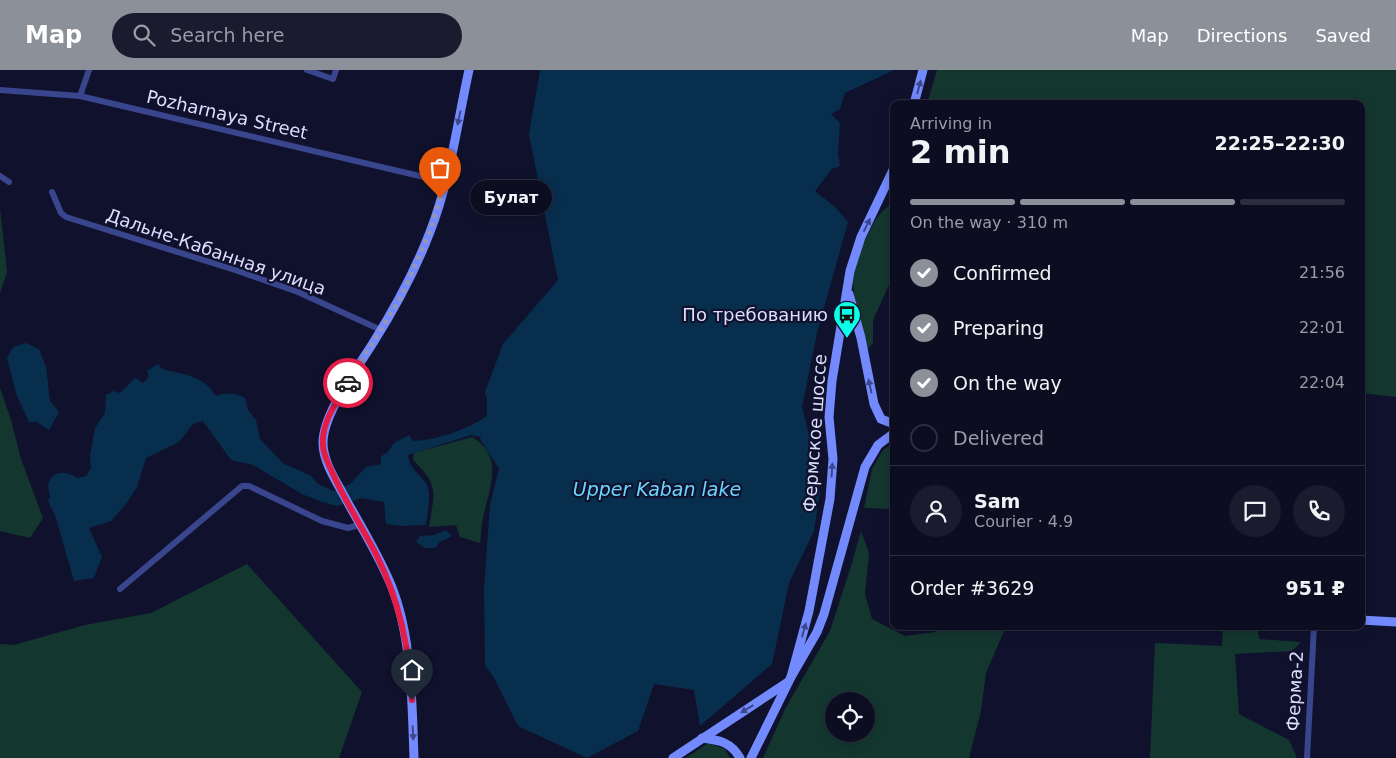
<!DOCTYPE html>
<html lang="en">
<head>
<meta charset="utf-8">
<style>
  :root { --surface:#0c0d21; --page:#1a1b2e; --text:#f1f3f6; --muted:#9a9ca5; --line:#2c2d3f; --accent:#8c9099 }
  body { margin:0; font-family:"DejaVu Sans",sans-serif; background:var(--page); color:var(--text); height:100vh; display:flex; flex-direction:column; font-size:19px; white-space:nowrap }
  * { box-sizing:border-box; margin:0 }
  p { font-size:16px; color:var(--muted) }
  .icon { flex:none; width:28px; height:28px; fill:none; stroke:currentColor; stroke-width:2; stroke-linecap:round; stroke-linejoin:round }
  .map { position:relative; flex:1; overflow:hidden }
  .panel { position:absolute; left:890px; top:30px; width:475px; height:530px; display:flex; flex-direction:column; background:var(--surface); border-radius:10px; box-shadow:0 2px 12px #0003,0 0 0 1px var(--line) }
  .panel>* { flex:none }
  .fabs { position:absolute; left:825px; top:622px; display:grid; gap:10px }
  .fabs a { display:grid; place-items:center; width:50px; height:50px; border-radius:50%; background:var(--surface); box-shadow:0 2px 12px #0003,0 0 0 1px var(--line); font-size:25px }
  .pin { position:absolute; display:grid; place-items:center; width:42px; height:42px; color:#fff; margin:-51px -21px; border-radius:50% 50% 50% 0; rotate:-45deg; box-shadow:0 0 5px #0007 }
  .pin .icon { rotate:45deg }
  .courier { position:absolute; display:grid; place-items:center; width:50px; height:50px; margin:-25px; border:4px solid #e11d48; border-radius:50%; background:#fff; color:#222; box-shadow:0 1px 6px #0007 }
  .bubble { position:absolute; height:35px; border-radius:18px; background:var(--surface); box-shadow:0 2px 12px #0003,0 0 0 1px var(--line); font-size:16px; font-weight:800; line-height:35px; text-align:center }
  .headline em { font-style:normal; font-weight:800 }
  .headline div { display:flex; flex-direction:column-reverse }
  .headline { display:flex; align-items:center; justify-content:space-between; height:85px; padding:0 20px }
  h1 { font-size:32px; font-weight:800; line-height:38px }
  .bar { display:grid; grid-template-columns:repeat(4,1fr); gap:8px 5px; align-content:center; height:60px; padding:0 20px }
  .bar i { height:6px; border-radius:4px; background:var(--line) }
  .bar .current { background:var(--accent) }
  .bar p { grid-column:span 4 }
  .line { display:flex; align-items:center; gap:12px; padding:0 20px; border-top:1px solid var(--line) }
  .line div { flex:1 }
  .round { display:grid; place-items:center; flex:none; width:52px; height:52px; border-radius:26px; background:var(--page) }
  ol { padding:0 20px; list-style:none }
  li { display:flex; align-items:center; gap:15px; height:55px }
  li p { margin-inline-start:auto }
  li .icon { padding:5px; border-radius:50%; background:var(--accent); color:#fff; stroke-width:4 }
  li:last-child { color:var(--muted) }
  li i { width:28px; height:28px; border:2px solid var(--line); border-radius:50% }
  header { display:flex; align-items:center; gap:30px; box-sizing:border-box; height:70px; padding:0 25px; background:var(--accent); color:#fff }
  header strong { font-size:24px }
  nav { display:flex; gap:28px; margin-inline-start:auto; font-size:18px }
  .search { width:350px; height:45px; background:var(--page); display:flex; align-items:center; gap:12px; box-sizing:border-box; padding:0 18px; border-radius:28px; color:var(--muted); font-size:19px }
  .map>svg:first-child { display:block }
</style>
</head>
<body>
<header>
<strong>Map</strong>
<div class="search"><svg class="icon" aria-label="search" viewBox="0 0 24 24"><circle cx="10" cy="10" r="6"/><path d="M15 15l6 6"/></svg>Search here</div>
<nav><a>Map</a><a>Directions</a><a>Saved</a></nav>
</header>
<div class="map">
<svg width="1396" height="688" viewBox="0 0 1396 688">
  <rect width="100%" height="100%" fill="#10112c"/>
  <!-- green -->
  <g fill="#13372f" fill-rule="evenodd">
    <polygon points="937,0 1396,0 1396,327 1361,323 1361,34 927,34"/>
    <path d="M894,133V214L889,215L873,250V273L865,281C861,258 850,224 854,201C856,188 864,173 869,162C875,150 881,139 894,133Z"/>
    <polygon points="0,138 7,202 0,223"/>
    <polygon points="0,318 11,350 21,389 43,448 30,468 0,461"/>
    <path d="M472,367C507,387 487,423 482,453C481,459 481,466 480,473L460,467L456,455L429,457C434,423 440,416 413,390L414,383Z"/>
    <polygon points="894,373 894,439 864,438 872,399 883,380"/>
    <path d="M861,461L869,483L865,524L872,549L905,566L936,562L942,556H1006L986,603L981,641L969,688H763L785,639L830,561L851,496ZM834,631H866V664H834Z"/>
    <polygon points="247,494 362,622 339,688 0,688 0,574 14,575 85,555 151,543"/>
    <polygon points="1223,556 1257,556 1259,569 1301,572 1292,581 1235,584 1239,644 1289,670 1297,688 1150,688 1155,573 1222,576"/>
    <polygon points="708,673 725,679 730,688 686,688"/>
  </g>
  <!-- water -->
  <g fill="#082e4d">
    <path d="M540,0H894L845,23L840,39L831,44L840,53L838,84L840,96L832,99L815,121L835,137L848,152L817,263L802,337L814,386L820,422L814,461L789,513L772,594L700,656L694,620L654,614L638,661L587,688L518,656L493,606L485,596L484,519L490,434L499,399L480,369L481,367L471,365L408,385C410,403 428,408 429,422C430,431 427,446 426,455L403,456L386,454L384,432L362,428L337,436L322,432L302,424L253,395L231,390L203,351L193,354L179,372L146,388L137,417L126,434L111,451L89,458L102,487L94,508L74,511L55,445L48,431L50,427C50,424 48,418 48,415C52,400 67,400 77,408L86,406L91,398L90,386L95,358L105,343L106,324H109L113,321L120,323L135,308L143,313L149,307L147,301L158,294C163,301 167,300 175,302C194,306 206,310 216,326C228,322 234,323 245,328L248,340L256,350L260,369L284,394L310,405L318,414L334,421L350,414L366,397L381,394V386L387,383L394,373L409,365L413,371C437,370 466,360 487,346V329L485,322L503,274L558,210L529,64Z"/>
    <polygon points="26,273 39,279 46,297 50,331 59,342 49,360 37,352 29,352 17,326 7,288 13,277"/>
    <polygon points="446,460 452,466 440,472 435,478 425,478 416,472 420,466 434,465"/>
  </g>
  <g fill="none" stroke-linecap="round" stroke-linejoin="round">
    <!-- street -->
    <g stroke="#39468d" stroke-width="6">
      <polyline points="307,0 333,9 336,0"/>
      <polyline points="0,20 80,26 445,112"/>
      <polyline points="80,26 89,0"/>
      <polyline points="0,106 9,112"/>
      <polyline points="52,122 61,143 66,147 235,200 298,222 381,260"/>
      <polyline points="120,519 242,416 249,416 322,451 348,458 359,455"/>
      <polyline points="1307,688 1314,556"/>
    </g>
    <!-- secondary -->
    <g stroke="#738aff" stroke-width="9">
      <polyline points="914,34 923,0"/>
      <polyline points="849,224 861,268 874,334 881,349 894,354"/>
      <polyline points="1361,550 1396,552"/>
      <polyline points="791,607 809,541 830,429 833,389 829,347 832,311 850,201 861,167 894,98"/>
      <path d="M702,668C719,670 731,672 740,688"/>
      <path d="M414,688C412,634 412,570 393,520C380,486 359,454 342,422C334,408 323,390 323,373C323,343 357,299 373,273C395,238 415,201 430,162C450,111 457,54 469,0"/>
      <polyline points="673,688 788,612"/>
      <polyline points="751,688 791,607 817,562 824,544 865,397 878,375 894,363"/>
    </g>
  </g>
  <!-- one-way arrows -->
  <defs><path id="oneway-solid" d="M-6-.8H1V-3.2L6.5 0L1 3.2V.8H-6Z" transform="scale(1.25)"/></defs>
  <g fill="#3d478b">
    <use href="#oneway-solid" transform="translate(919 17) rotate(-75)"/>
    <use href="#oneway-solid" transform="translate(459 48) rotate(102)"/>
    <use href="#oneway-solid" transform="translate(867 155) rotate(-63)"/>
    <use href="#oneway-solid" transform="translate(870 316) rotate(-102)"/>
    <use href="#oneway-solid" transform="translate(832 400) rotate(-86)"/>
    <use href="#oneway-solid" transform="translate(804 560) rotate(-74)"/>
    <use href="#oneway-solid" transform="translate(747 639) rotate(149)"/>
    <use href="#oneway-solid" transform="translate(413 663) rotate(87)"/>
  </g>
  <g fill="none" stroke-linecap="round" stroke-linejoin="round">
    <!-- done -->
    <polyline stroke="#9596b5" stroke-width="5" stroke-dasharray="0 9" points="348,313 401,227 430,162 440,128"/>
    <!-- route -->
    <path stroke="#e11d48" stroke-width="6" d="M348,313C337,331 321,353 323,375C323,385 329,395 333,404C345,431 362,457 376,484C400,532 409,577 412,630"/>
  </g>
  <!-- icons -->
  <defs>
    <symbol id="bus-pin" viewBox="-11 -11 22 30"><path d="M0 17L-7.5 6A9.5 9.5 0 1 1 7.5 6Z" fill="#08ffe9" stroke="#10112c"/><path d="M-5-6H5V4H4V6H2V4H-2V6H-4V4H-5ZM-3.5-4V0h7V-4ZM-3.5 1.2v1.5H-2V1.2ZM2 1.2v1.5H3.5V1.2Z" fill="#111"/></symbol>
  </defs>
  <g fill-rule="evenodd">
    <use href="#bus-pin" x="831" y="229" width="32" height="43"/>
  </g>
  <g text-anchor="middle" stroke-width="4.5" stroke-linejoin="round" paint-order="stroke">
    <!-- street labels -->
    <g font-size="18" fill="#dcdeff" stroke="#10112c">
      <text transform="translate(227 45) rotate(13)" y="6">Pozharnaya Street</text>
      <text transform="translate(216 182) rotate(19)" y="6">Дальне-Кабанная улица</text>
      <text transform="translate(815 363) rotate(-86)" y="6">Фермское шоссе</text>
      <text transform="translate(1295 621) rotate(-87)" y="6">Ферма-2</text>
    </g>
    <!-- poi labels -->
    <g font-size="18" fill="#dcdeff" stroke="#10112c" text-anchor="end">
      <text x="828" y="251">По требованию</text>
    </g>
    <!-- water labels -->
    <g font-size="19" font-style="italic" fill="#6ad6ff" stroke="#10112c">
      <text x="657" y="426">Upper Kaban lake</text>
    </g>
  </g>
</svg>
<div class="fabs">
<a><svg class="icon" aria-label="locate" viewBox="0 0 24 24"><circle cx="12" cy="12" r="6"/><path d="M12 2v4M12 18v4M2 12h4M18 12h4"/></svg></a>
</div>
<div class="pin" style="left:440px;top:128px;background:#ea580c"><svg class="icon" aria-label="bag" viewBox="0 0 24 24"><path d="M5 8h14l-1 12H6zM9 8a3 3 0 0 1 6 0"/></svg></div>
<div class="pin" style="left:412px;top:630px;background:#1f2937"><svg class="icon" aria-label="home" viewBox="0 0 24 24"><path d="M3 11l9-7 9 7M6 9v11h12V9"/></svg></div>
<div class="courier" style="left:348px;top:313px"><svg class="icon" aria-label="car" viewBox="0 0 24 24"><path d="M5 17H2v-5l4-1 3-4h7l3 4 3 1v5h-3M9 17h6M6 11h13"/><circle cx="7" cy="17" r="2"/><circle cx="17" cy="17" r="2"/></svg></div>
<div class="bubble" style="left:470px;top:110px;width:82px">Булат</div>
<section class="panel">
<div class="headline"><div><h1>2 min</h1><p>Arriving in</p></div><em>22:25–22:30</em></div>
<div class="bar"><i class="current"></i><i class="current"></i><i class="current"></i><i></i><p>On the way · 310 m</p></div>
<ol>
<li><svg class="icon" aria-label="check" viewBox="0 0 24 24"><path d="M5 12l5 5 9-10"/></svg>Confirmed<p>21:56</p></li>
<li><svg class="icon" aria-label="check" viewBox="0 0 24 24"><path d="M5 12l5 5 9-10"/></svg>Preparing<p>22:01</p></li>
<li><svg class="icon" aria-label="check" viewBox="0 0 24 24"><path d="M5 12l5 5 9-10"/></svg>On the way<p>22:04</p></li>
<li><i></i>Delivered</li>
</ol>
<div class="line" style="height:90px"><a class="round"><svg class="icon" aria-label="person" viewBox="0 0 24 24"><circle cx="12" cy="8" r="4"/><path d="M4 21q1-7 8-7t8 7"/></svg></a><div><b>Sam</b><p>Courier · 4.9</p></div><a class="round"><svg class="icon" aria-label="chat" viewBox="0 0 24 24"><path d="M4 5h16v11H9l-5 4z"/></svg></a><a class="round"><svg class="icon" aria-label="phone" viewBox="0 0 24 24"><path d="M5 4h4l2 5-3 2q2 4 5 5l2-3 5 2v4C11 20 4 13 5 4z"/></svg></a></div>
<div class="line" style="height:65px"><div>Order #3629</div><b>951 ₽</b></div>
</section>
</div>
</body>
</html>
